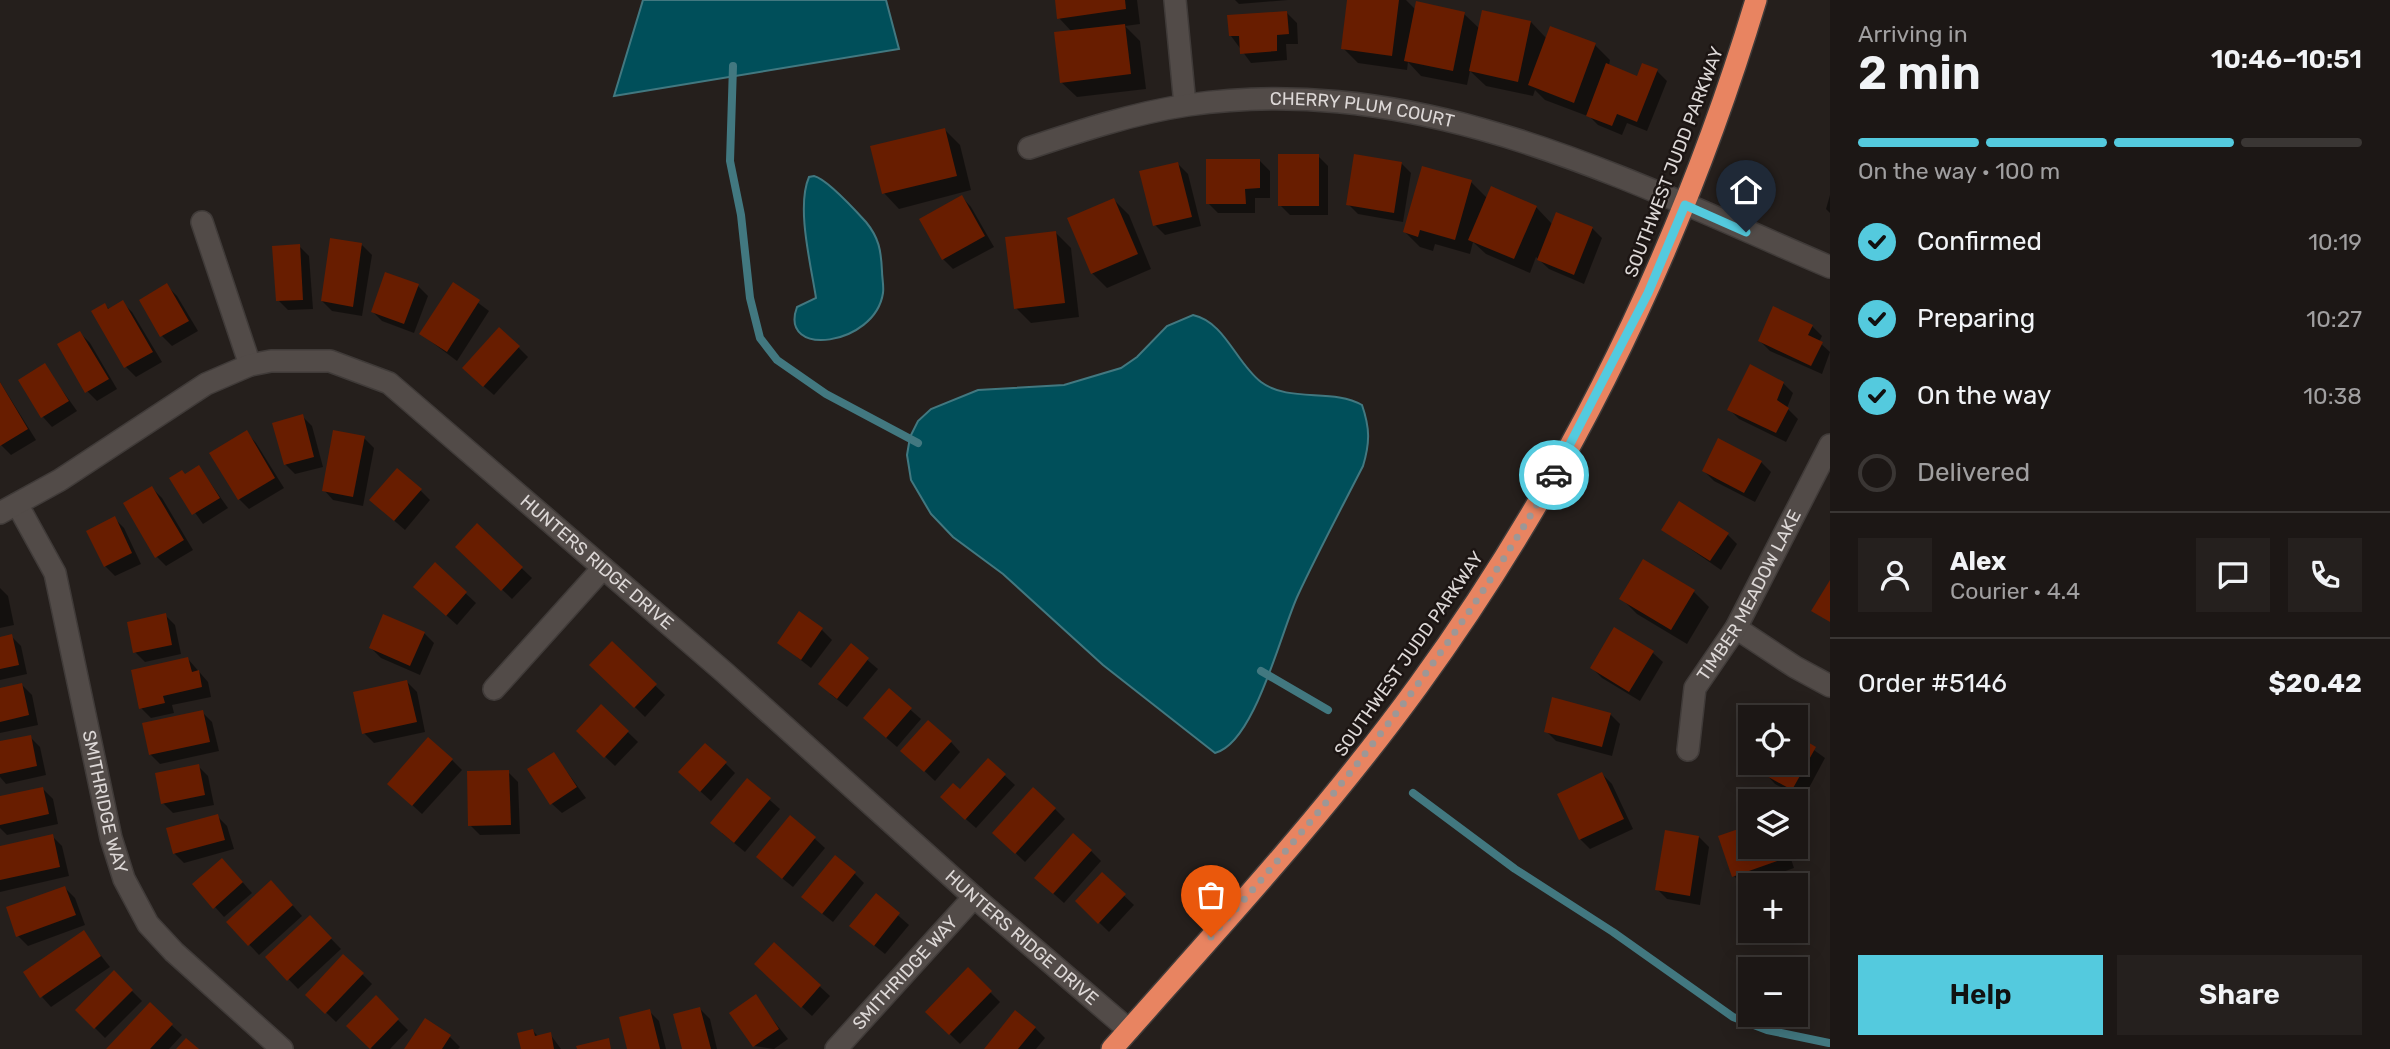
<!DOCTYPE html>
<html lang="en">
<head>
<meta charset="utf-8">
<style>
  :root { --surface:#1c1715; --page:#25201e; --text:#f1f3f6; --muted:#a09fa0; --line:#3a3634; --accent:#54cade }
  body { margin:0; font-family:Rubik,sans-serif; background:var(--page); color:var(--text); height:100vh; display:flex; flex-direction:column; font-size:26px; white-space:nowrap }
  * { box-sizing:border-box; margin:0 }
  p { font-size:23px; color:var(--muted) }
  .icon { flex:none; width:38px; height:38px; fill:none; stroke:currentColor; stroke-width:2; stroke-linecap:round; stroke-linejoin:round }
  .map { position:relative; flex:1; overflow:hidden }
  .panel { display:flex; flex-direction:column; background:var(--surface); width:560px }
  .panel>* { flex:none }
  .controls { position:absolute; left:1738px; top:705px; display:grid; gap:14px }
  .controls a { display:grid; place-items:center; width:70px; height:70px; border-radius:0px; background:var(--surface); box-shadow:0 4px 18px #0003,0 0 0 2px var(--line); font-size:35px }
  .pin { position:absolute; display:grid; place-items:center; width:60px; height:60px; color:#fff; margin:-72px -30px; border-radius:50% 50% 50% 0; rotate:-45deg; box-shadow:0 0 7px #0007 }
  .pin .icon { rotate:45deg }
  .courier { position:absolute; display:grid; place-items:center; width:70px; height:70px; margin:-35px; border:5px solid #54cade; border-radius:50%; background:#fff; color:#222; box-shadow:0 2px 9px #0007 }
  .summary em { font-style:normal; font-weight:600 }
  .summary div { display:flex; flex-direction:column-reverse }
  .summary { display:flex; align-items:center; justify-content:space-between; height:119px; padding:0 28px }
  h1 { font-size:46px; font-weight:600; line-height:52px }
  .bar { display:grid; grid-template-columns:repeat(4,1fr); gap:10px 7px; align-content:center; height:84px; padding:0 28px }
  .bar i { height:9px; border-radius:5px; background:var(--line) }
  .bar .active { background:var(--accent) }
  .bar p { grid-column:span 4 }
  .line { display:flex; align-items:center; gap:18px; padding:0 28px; border-top:2px solid var(--line) }
  .line div { flex:1 }
  .round { display:grid; place-items:center; flex:none; width:74px; height:74px; border-radius:0px; background:var(--page) }
  ol { padding:0 28px; list-style:none }
  li { display:flex; align-items:center; gap:21px; height:77px }
  li p { margin-inline-start:auto }
  li .icon { padding:7px; border-radius:50%; background:var(--accent); color:#111; stroke-width:4 }
  li:last-child { color:var(--muted) }
  li i { width:38px; height:38px; border:4px solid var(--line); border-radius:50% }
  .action { display:flex; gap:14px; margin-top:auto; padding:14px 28px }
  .action a { flex:1; height:80px; border-radius:0px; background:var(--accent); color:#111; font-size:28px; font-weight:600; line-height:80px; text-align:center }
  .action a+a { background:var(--page); color:var(--text) }
  main { display:flex; flex:1; min-height:0 }
  .map>svg:first-child { display:block }
</style>
</head>
<body>
<main>
<div class="map">
<svg width="1830" height="1049" viewBox="0 0 1830 1049">
  <rect width="100%" height="100%" fill="#251f1c"/>
  <!-- water -->
  <g fill="#004f5a" stroke="#427880" stroke-width="2">
    <polygon points="643,0 886,0 899,49 614,96"/>
    <path d="M814,176C827,179 856,211 866,222C879,238 881,250 882,271C882,278 884,286 883,293C875,346 778,359 797,307L816,298C811,265 796,207 809,177Z"/>
    <path d="M1193,315C1225,322 1236,363 1261,382C1289,403 1333,388 1362,405C1370,428 1370,443 1363,466C1341,509 1318,552 1298,595C1281,631 1255,743 1215,753L1103,665L1003,574L953,537L931,514L911,480L907,455L910,437L918,421L931,409L978,390L1064,385L1121,368L1137,357L1167,326Z"/>
  </g>
  <!-- shadow -->
  <g fill="#0007">
    <polygon points="1056,0 1137,0 1140,24 1125,26 1140,41 1146,89 1077,97 1061,82 1072,32 1059,18"/>
    <polygon points="1235,0 1288,0 1239,4"/>
    <polygon points="1349,0 1406,0 1416,10 1464,14 1480,29 1531,22 1547,39 1595,45 1610,60 1609,65 1638,78 1657,71 1667,81 1647,131 1627,123 1622,135 1598,125 1590,117 1545,100 1535,90 1533,96 1486,86 1470,71 1467,85 1421,76 1408,62 1407,70 1358,63 1343,48"/>
    <polygon points="1287,13 1297,23 1298,44 1286,44 1287,60 1251,63 1231,36"/>
    <polygon points="945,130 960,145 971,190 899,209 884,193"/>
    <polygon points="1318,156 1328,166 1328,215 1290,215 1280,205"/>
    <polygon points="1260,161 1270,171 1270,198 1255,198 1255,213 1218,213 1208,203"/>
    <polygon points="1401,163 1411,173 1403,222 1358,214 1348,204"/>
    <polygon points="1178,164 1188,174 1201,226 1165,235 1155,225"/>
    <polygon points="1471,182 1487,198 1536,207 1553,225 1592,228 1602,238 1584,284 1549,269 1536,257 1530,273 1486,254 1473,242 1470,254 1435,244 1433,251 1420,247 1405,232"/>
    <polygon points="1830,195 1830,213 1826,209"/>
    <polygon points="962,197 971,207 994,247 953,269 943,259"/>
    <polygon points="1114,200 1129,215 1151,269 1107,288 1092,273"/>
    <polygon points="1056,233 1071,248 1079,317 1031,323 1016,308"/>
    <polygon points="362,245 372,255 362,316 332,311 322,301"/>
    <polygon points="299,246 309,256 313,309 288,310 278,300"/>
    <polygon points="453,284 489,311 457,361 421,334"/>
    <polygon points="167,286 177,296 198,331 172,346 162,336"/>
    <polygon points="418,286 428,296 414,333 382,321 373,312"/>
    <polygon points="122,302 132,312 162,362 136,377 126,367 94,312 105,305 110,310"/>
    <polygon points="1812,326 1822,336 1819,342 1830,352 1822,374 1770,351 1760,341"/>
    <polygon points="80,333 90,343 117,389 97,401 87,391"/>
    <polygon points="518,347 528,357 494,395 474,378"/>
    <polygon points="45,366 77,411 52,427 43,417"/>
    <polygon points="0,382 36,440 11,455 0,444"/>
    <polygon points="1783,383 1793,393 1787,408 1798,419 1786,442 1739,419 1729,409"/>
    <polygon points="302,416 312,426 323,467 295,474 285,464"/>
    <polygon points="247,433 256,443 284,488 249,509 239,499"/>
    <polygon points="364,438 374,448 363,506 333,500 324,490"/>
    <polygon points="1761,462 1771,472 1755,502 1714,481 1704,471"/>
    <polygon points="199,467 228,508 203,524 171,479 185,476"/>
    <polygon points="152,488 162,498 193,550 166,566 156,556"/>
    <polygon points="420,490 430,500 405,530 382,510"/>
    <polygon points="114,518 124,528 141,564 115,576 105,566 88,531"/>
    <polygon points="477,526 532,578 512,599 457,547"/>
    <polygon points="1663,530 1727,534 1737,544 1721,570"/>
    <polygon points="1643,561 1694,592 1709,607 1687,644 1637,614 1621,598"/>
    <polygon points="435,565 476,603 457,625 425,596"/>
    <polygon points="0,588 8,596 14,625 0,628"/>
    <polygon points="165,615 175,625 181,654 145,662 135,652"/>
    <polygon points="822,630 832,640 811,668 779,643"/>
    <polygon points="424,633 434,643 420,675 381,658 371,648"/>
    <polygon points="11,636 21,646 27,674 0,680 0,638"/>
    <polygon points="612,644 665,695 645,717 592,665"/>
    <polygon points="851,646 878,669 847,707 830,694"/>
    <polygon points="1653,653 1663,662 1640,701 1602,678 1592,668"/>
    <polygon points="188,659 208,682 211,697 172,705 174,713 151,718 141,708"/>
    <polygon points="407,682 417,692 425,732 374,743 364,733"/>
    <polygon points="22,685 32,695 38,725 0,733 0,690"/>
    <polygon points="889,691 921,719 897,747 875,728"/>
    <polygon points="601,706 638,742 615,766 578,731"/>
    <polygon points="202,712 212,722 219,751 160,764 150,754"/>
    <polygon points="1610,714 1620,724 1612,756 1556,741 1546,731"/>
    <polygon points="30,737 40,747 46,775 6,784 0,777 0,743"/>
    <polygon points="1796,737 1825,758 1803,799 1775,784 1766,774 1771,763 1796,763"/>
    <polygon points="951,742 960,752 935,781 913,760"/>
    <polygon points="554,754 586,798 562,813 552,804"/>
    <polygon points="452,760 462,770 422,814 399,793"/>
    <polygon points="988,760 1015,785 976,828 952,807 960,791"/>
    <polygon points="725,763 735,773 711,801 690,782"/>
    <polygon points="198,766 208,776 214,805 173,813 163,803"/>
    <polygon points="508,772 518,782 520,834 480,835 470,825"/>
    <polygon points="1602,774 1612,784 1633,829 1590,849 1580,839"/>
    <polygon points="748,781 780,809 745,852 722,833"/>
    <polygon points="43,789 53,799 58,824 7,835 0,828 0,798"/>
    <polygon points="1055,809 1065,819 1025,862 1004,842"/>
    <polygon points="217,816 227,826 234,849 184,863 174,853"/>
    <polygon points="791,817 825,848 793,887 768,867"/>
    <polygon points="1750,827 1750,847 1787,847 1794,868 1744,886 1734,876"/>
    <polygon points="52,836 62,846 69,876 0,892 0,848"/>
    <polygon points="1699,837 1709,847 1700,905 1667,899 1657,889"/>
    <polygon points="1091,851 1101,861 1064,903 1046,887"/>
    <polygon points="232,870 252,893 224,917 215,907"/>
    <polygon points="854,873 864,883 833,922 814,907"/>
    <polygon points="1102,875 1134,905 1109,932 1077,901"/>
    <polygon points="65,888 75,898 85,925 28,946 18,936"/>
    <polygon points="281,892 302,916 259,955 228,922"/>
    <polygon points="876,896 909,925 885,954 861,935"/>
    <polygon points="310,917 341,949 298,989 267,957"/>
    <polygon points="83,933 110,967 51,1007 42,997"/>
    <polygon points="774,944 830,996 812,1016 766,974"/>
    <polygon points="344,956 372,984 336,1022 308,995"/>
    <polygon points="968,970 1000,1002 960,1044 927,1012"/>
    <polygon points="114,973 142,1001 105,1038 77,1010"/>
    <polygon points="755,997 788,1039 774,1049 754,1046"/>
    <polygon points="376,998 408,1030 390,1049 372,1049 349,1026"/>
    <polygon points="150,1005 182,1035 169,1049 109,1049"/>
    <polygon points="700,1009 710,1019 717,1049 684,1049"/>
    <polygon points="649,1011 659,1021 666,1049 629,1049"/>
    <polygon points="1035,1028 1045,1038 1036,1049 986,1049"/>
    <polygon points="533,1031 539,1037 550,1034 561,1049 523,1049"/>
    <polygon points="450,1037 460,1047 458,1049 406,1049"/>
  </g>
  <g fill="none" stroke-linecap="round" stroke-linejoin="round">
    <!-- stream -->
    <g stroke="#427880" stroke-width="8">
      <polyline points="733,66 730,161 741,215 750,298 760,338 777,360 826,394 918,443"/>
      <polyline points="1261,671 1328,710"/>
      <polyline points="1413,793 1515,869 1613,932 1733,1017 1767,1030 1829,1043"/>
    </g>
  </g>
  <!-- building -->
  <g fill="#681d00">
    <polygon points="1055,0 1125,0 1126,9 1057,19"/>
    <polygon points="1347,0 1399,0 1392,56 1341,49"/>
    <polygon points="1416,1 1465,12 1453,71 1404,61"/>
    <polygon points="1482,10 1531,21 1518,82 1469,71"/>
    <polygon points="1287,11 1289,34 1277,35 1277,51 1240,54 1239,36 1229,36 1227,15"/>
    <polygon points="1125,24 1131,74 1060,83 1054,32"/>
    <polygon points="1550,26 1596,43 1574,103 1528,85"/>
    <polygon points="1606,63 1637,76 1642,63 1658,69 1637,122 1617,114 1612,126 1586,116"/>
    <polygon points="945,128 957,176 882,194 870,146"/>
    <rect x="1278" y="154" width="41" height="52"/>
    <polygon points="1354,154 1402,162 1394,213 1346,205"/>
    <polygon points="1206,159 1260,159 1260,188 1245,189 1246,204 1206,204"/>
    <polygon points="1178,162 1192,217 1153,226 1139,171"/>
    <polygon points="1422,166 1472,180 1455,240 1420,230 1418,237 1403,232"/>
    <polygon points="1491,186 1537,206 1514,259 1468,240"/>
    <polygon points="962,195 985,236 942,260 919,219"/>
    <polygon points="1114,198 1138,254 1091,274 1067,218"/>
    <polygon points="1556,212 1593,227 1574,275 1537,260"/>
    <polygon points="1056,231 1065,303 1014,309 1005,237"/>
    <polygon points="330,238 362,243 353,307 321,301"/>
    <polygon points="300,244 303,300 276,301 272,246"/>
    <polygon points="385,272 419,284 404,324 371,312"/>
    <polygon points="453,282 480,300 447,352 419,334"/>
    <polygon points="167,283 189,321 160,337 139,300"/>
    <polygon points="123,300 153,352 124,368 91,311 105,303 108,309"/>
    <polygon points="1773,306 1813,325 1808,335 1823,342 1811,366 1758,341"/>
    <polygon points="499,327 520,346 483,387 462,368"/>
    <polygon points="80,331 109,379 85,393 57,344"/>
    <polygon points="45,363 69,401 41,418 18,380"/>
    <polygon points="1750,364 1784,382 1777,400 1789,408 1776,433 1727,410"/>
    <polygon points="0,382 28,429 0,446"/>
    <polygon points="303,414 314,457 284,465 272,423"/>
    <polygon points="247,430 275,478 238,500 209,453"/>
    <polygon points="333,430 365,436 353,497 322,491"/>
    <polygon points="1718,438 1762,461 1744,493 1702,471"/>
    <polygon points="199,465 220,498 192,515 169,478 182,470 185,474"/>
    <polygon points="397,468 422,489 394,521 369,500"/>
    <polygon points="152,486 184,540 155,558 123,503"/>
    <polygon points="1679,501 1729,533 1710,561 1661,530"/>
    <polygon points="115,516 132,553 104,567 86,531"/>
    <polygon points="477,523 523,567 501,591 455,547"/>
    <polygon points="1643,559 1695,590 1671,630 1619,599"/>
    <polygon points="435,562 467,592 446,616 413,587"/>
    <polygon points="1830,580 1830,622 1811,611"/>
    <polygon points="799,611 823,628 801,660 777,643"/>
    <polygon points="166,613 172,645 133,653 127,622"/>
    <polygon points="383,614 425,632 410,666 369,648"/>
    <polygon points="1614,627 1654,651 1629,692 1590,668"/>
    <polygon points="12,634 19,665 0,669 0,637"/>
    <polygon points="612,641 657,684 634,708 589,665"/>
    <polygon points="851,643 869,658 837,699 818,684"/>
    <polygon points="188,657 192,672 199,670 202,687 163,696 165,703 139,709 131,670"/>
    <polygon points="407,680 417,722 362,734 353,692"/>
    <polygon points="22,683 29,715 0,722 0,688"/>
    <polygon points="889,688 912,708 886,738 863,718"/>
    <polygon points="1552,697 1611,713 1602,747 1544,732"/>
    <polygon points="601,704 629,731 604,758 576,731"/>
    <polygon points="203,710 210,742 149,755 142,723"/>
    <polygon points="928,720 952,741 924,772 900,751"/>
    <polygon points="31,735 37,766 0,774 0,741"/>
    <polygon points="1796,735 1816,747 1792,790 1763,774 1769,763 1796,763"/>
    <polygon points="428,737 453,759 412,806 387,784"/>
    <polygon points="705,743 727,762 700,792 678,772"/>
    <polygon points="554,752 577,787 550,805 527,769"/>
    <polygon points="988,758 1006,774 965,820 940,797 953,783 960,789"/>
    <polygon points="199,764 205,795 161,804 155,773"/>
    <polygon points="509,770 511,825 468,826 467,771"/>
    <polygon points="1602,772 1624,819 1579,840 1557,794"/>
    <polygon points="747,778 771,798 734,843 710,823"/>
    <polygon points="43,787 49,814 0,825 0,796"/>
    <polygon points="1033,787 1056,808 1015,854 992,833"/>
    <polygon points="218,814 225,840 173,854 166,828"/>
    <polygon points="790,815 816,837 782,879 756,857"/>
    <polygon points="1750,825 1750,847 1782,847 1786,858 1732,877 1718,836"/>
    <polygon points="1665,830 1699,836 1690,896 1655,890"/>
    <polygon points="1073,833 1092,850 1053,894 1034,878"/>
    <polygon points="53,834 60,867 0,880 0,846"/>
    <polygon points="835,855 856,872 822,914 801,897"/>
    <polygon points="222,858 243,882 213,909 192,884"/>
    <polygon points="1102,872 1126,894 1098,924 1075,901"/>
    <polygon points="271,880 293,905 248,946 226,922"/>
    <polygon points="65,886 76,915 16,937 6,907"/>
    <polygon points="876,893 900,913 874,946 849,926"/>
    <polygon points="310,915 332,938 287,981 265,957"/>
    <polygon points="84,930 101,956 40,998 23,972"/>
    <polygon points="774,942 821,985 801,1008 754,964"/>
    <polygon points="343,954 364,973 325,1014 305,995"/>
    <polygon points="968,967 992,991 949,1035 925,1012"/>
    <polygon points="114,970 133,990 94,1029 75,1010"/>
    <polygon points="756,994 779,1029 753,1047 729,1013"/>
    <polygon points="376,995 399,1019 370,1049 346,1026"/>
    <polygon points="150,1002 173,1024 150,1049 106,1049"/>
    <polygon points="700,1007 711,1049 682,1049 673,1014"/>
    <polygon points="650,1009 660,1049 627,1049 619,1017"/>
    <polygon points="1015,1010 1036,1027 1018,1049 984,1049"/>
    <polygon points="425,1018 451,1035 442,1049 404,1049"/>
    <polygon points="533,1029 535,1036 551,1032 554,1049 521,1049 517,1033"/>
    <polygon points="186,1038 199,1049 176,1049"/>
    <polygon points="609,1038 611,1049 577,1049 576,1046"/>
  </g>
  <g fill="none" stroke-linecap="round" stroke-linejoin="round">
    <defs>
      <g id="street">
        <polyline points="1175,0 1185,105"/>
        <path id="s1" d="M1029,148C1080,131 1134,113 1188,105C1421,72 1622,178 1830,267"/>
        <polyline points="202,222 250,365"/>
        <path id="s2" d="M17,504L55,573L111,838L124,879L148,924L174,952L282,1049"/>
        <path id="s3" d="M0,513L60,480L206,384L250,365L271,361H330L389,383L724,672L974,897L1129,1030"/>
        <polyline points="1736,628 1795,667 1830,686"/>
        <polyline points="494,689 603,568"/>
        <path id="s4" d="M1688,750L1695,688L1736,628L1830,445"/>
        <path id="s5" d="M836,1049L974,897"/>
      </g>
      <path id="highway" d="M1112,1049C1217,930 1325,814 1418,686C1569,478 1682,245 1756,0"/>
    </defs>
    <!-- street casing -->
    <use href="#street" stroke="#403b39" stroke-width="24"/>
    <!-- highway casing -->
    <use href="#highway" stroke="#403b39" stroke-width="24"/>
    <!-- street -->
    <use href="#street" stroke="#524b48" stroke-width="21"/>
    <!-- highway -->
    <use href="#highway" stroke="#e88461" stroke-width="21"/>
  </g>
  <g fill="none" stroke-linecap="round" stroke-linejoin="round">
    <!-- done -->
    <path stroke="#9d9796" stroke-width="7" stroke-dasharray="0 12.6" d="M1211,937C1340,792 1458,644 1554,475"/>
    <!-- route -->
    <polyline stroke="#54cade" stroke-width="9" points="1554,475 1648,293 1685,205 1746,232"/>
  </g>
  <g text-anchor="middle" stroke-width="5" stroke-linejoin="round" paint-order="stroke">
    <!-- street labels -->
    <g font-size="18" fill="#ddd8d7" stroke="#1c1513">
      <text dy="6" stroke="none"><textPath href="#s1" startOffset="340">CHERRY PLUM COURT</textPath></text>
      <text transform="translate(1674 162) rotate(-69)" y="6">SOUTHWEST JUDD PARKWAY</text>
      <text dy="6" stroke="none"><textPath href="#s3" startOffset="709">HUNTERS RIDGE DRIVE</textPath></text>
      <text dy="6" stroke="none"><textPath href="#s4" startOffset="170">TIMBER MEADOW LAKE</textPath></text>
      <text transform="translate(1409 654) rotate(-55)" y="6">SOUTHWEST JUDD PARKWAY</text>
      <text dy="6" stroke="none"><textPath href="#s2" startOffset="313">SMITHRIDGE WAY</textPath></text>
      <text dy="6" stroke="none"><textPath href="#s3" startOffset="1276">HUNTERS RIDGE DRIVE</textPath></text>
      <text dy="6" stroke="none"><textPath href="#s5" startOffset="103">SMITHRIDGE WAY</textPath></text>
    </g>
  </g>
</svg>
<div class="controls">
<a><svg class="icon" aria-label="locate" viewBox="0 0 24 24"><circle cx="12" cy="12" r="6"/><path d="M12 2v4M12 18v4M2 12h4M18 12h4"/></svg></a>
<a><svg class="icon" aria-label="layers" viewBox="0 0 24 24"><path d="M12 4l9 5-9 5-9-5zM3 14l9 5 9-5"/></svg></a>
<a>+</a>
<a>−</a>
</div>
<div class="pin" style="left:1211px;top:937px;background:#ea580c"><svg class="icon" aria-label="bag" viewBox="0 0 24 24"><path d="M5 8h14l-1 12H6zM9 8a3 3 0 0 1 6 0"/></svg></div>
<div class="pin" style="left:1746px;top:232px;background:#1f2937"><svg class="icon" aria-label="home" viewBox="0 0 24 24"><path d="M3 11l9-7 9 7M6 9v11h12V9"/></svg></div>
<div class="courier" style="left:1554px;top:475px"><svg class="icon" aria-label="car" viewBox="0 0 24 24"><path d="M5 17H2v-5l4-1 3-4h7l3 4 3 1v5h-3M9 17h6M6 11h13"/><circle cx="7" cy="17" r="2"/><circle cx="17" cy="17" r="2"/></svg></div>
</div>
<section class="panel">
<div class="summary"><div><h1>2 min</h1><p>Arriving in</p></div><em>10:46–10:51</em></div>
<div class="bar"><i class="active"></i><i class="active"></i><i class="active"></i><i></i><p>On the way · 100 m</p></div>
<ol>
<li><svg class="icon" aria-label="check" viewBox="0 0 24 24"><path d="M5 12l5 5 9-10"/></svg>Confirmed<p>10:19</p></li>
<li><svg class="icon" aria-label="check" viewBox="0 0 24 24"><path d="M5 12l5 5 9-10"/></svg>Preparing<p>10:27</p></li>
<li><svg class="icon" aria-label="check" viewBox="0 0 24 24"><path d="M5 12l5 5 9-10"/></svg>On the way<p>10:38</p></li>
<li><i></i>Delivered</li>
</ol>
<div class="line" style="height:126px"><a class="round"><svg class="icon" aria-label="person" viewBox="0 0 24 24"><circle cx="12" cy="8" r="4"/><path d="M4 21q1-7 8-7t8 7"/></svg></a><div><b>Alex</b><p>Courier · 4.4</p></div><a class="round"><svg class="icon" aria-label="chat" viewBox="0 0 24 24"><path d="M4 5h16v11H9l-5 4z"/></svg></a><a class="round"><svg class="icon" aria-label="phone" viewBox="0 0 24 24"><path d="M5 4h4l2 5-3 2q2 4 5 5l2-3 5 2v4C11 20 4 13 5 4z"/></svg></a></div>
<div class="line" style="height:91px"><div>Order #5146</div><b>$20.42</b></div>
<div class="action"><a>Help</a><a>Share</a></div>
</section>
</main>
</body>
</html>
